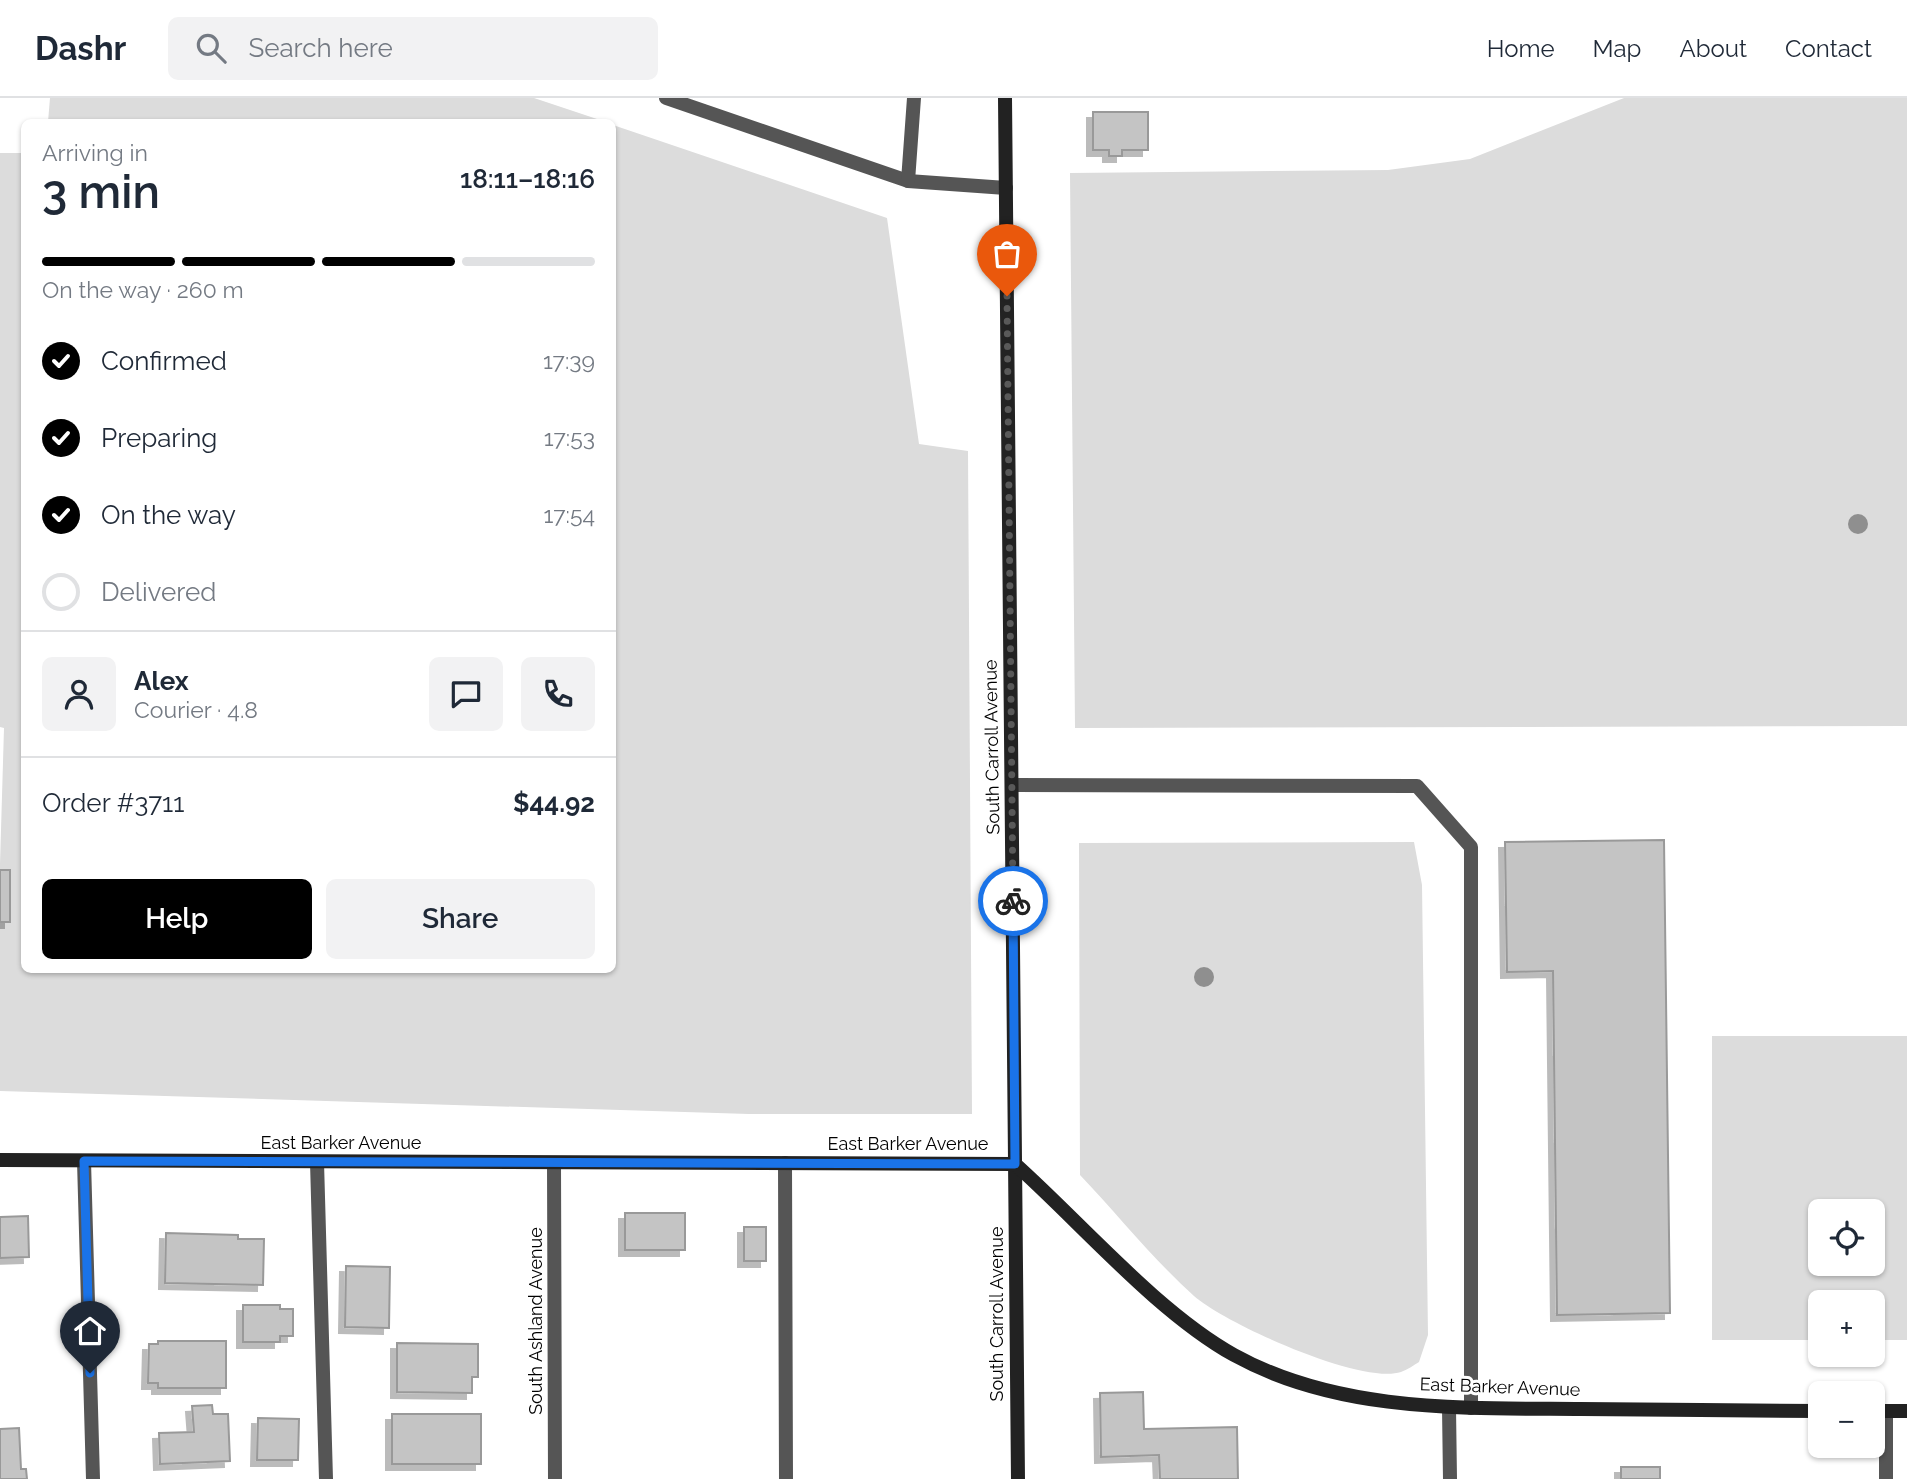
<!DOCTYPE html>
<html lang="en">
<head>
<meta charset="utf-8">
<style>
  :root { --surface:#fff; --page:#f2f2f3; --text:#1f2937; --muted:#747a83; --line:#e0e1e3; --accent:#000 }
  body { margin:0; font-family:Raleway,sans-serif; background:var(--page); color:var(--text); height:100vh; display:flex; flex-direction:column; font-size:26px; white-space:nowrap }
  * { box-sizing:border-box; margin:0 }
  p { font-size:23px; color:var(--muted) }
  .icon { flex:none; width:38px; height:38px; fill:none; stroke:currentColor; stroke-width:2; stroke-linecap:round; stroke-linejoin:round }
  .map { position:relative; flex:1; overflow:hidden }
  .drawer { position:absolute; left:21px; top:21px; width:595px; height:854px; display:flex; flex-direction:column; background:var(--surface); border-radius:10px; box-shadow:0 2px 5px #0004 }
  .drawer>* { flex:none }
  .tools { position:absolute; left:1808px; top:1101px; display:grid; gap:14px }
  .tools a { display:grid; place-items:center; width:77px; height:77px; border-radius:10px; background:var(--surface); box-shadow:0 2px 5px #0004; font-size:35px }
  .pin { position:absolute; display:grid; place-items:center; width:60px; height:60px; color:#fff; margin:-72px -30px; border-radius:50% 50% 50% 0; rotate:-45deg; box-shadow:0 0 7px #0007 }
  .pin .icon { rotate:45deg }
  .courier { position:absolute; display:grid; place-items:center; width:70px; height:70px; margin:-35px; border:5px solid #1a73e8; border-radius:50%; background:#fff; color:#222; box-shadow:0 2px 9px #0007 }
  .headline em { font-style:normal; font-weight:600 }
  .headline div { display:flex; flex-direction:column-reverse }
  .headline { display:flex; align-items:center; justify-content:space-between; height:119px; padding:0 21px }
  h1 { font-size:46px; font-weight:600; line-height:52px }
  .bar { display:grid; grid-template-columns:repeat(4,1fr); gap:10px 7px; align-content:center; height:84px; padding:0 21px }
  .bar i { height:9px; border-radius:5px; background:var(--line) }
  .bar .on { background:var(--accent) }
  .bar p { grid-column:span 4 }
  .line { display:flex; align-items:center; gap:18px; padding:0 21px; border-top:2px solid var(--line) }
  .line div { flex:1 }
  .round { display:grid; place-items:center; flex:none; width:74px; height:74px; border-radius:10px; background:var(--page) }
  ol { padding:0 21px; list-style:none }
  li { display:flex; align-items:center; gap:21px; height:77px }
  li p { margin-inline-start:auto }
  li .icon { padding:7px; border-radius:50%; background:var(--accent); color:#fff; stroke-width:4 }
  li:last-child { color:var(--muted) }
  li i { width:38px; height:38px; border:4px solid var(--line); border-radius:50% }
  .cta { display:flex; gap:14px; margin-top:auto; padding:14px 21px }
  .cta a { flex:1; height:80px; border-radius:10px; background:var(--accent); color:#fff; font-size:28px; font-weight:600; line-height:80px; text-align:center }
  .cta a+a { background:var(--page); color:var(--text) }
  header { display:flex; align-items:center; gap:42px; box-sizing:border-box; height:98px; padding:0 35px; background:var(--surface); border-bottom:2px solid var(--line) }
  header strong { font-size:33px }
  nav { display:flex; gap:38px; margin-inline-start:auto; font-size:24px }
  .search { width:490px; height:63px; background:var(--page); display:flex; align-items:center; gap:18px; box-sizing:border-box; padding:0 24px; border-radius:10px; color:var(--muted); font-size:26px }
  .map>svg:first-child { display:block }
</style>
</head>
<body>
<header>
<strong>Dashr</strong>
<div class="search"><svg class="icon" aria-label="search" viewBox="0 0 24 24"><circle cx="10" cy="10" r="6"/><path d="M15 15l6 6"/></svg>Search here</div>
<nav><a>Home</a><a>Map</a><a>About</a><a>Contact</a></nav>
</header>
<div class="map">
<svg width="1907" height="1381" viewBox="0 0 1907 1381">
  <defs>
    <filter id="shadow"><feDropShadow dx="-6" dy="6" stdDeviation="0" flood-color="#0004"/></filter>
  </defs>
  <rect width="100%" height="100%" fill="#fff"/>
  <!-- green -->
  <g fill="#dcdcdc" fill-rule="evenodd">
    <polygon points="50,0 534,0 606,24 48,24"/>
    <polygon points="1624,0 1907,0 1907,628 1075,630 1070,75 1388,72 1470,61"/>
    <polygon points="613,27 887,120 919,346 968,353 972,1016 749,1016 0,993 0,766 4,630 0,629 0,55 24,55 24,872 612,872"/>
    <path d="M1414,744L1422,787L1428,1237L1419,1264C1414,1267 1407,1272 1401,1274C1361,1287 1226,1226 1194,1198C1153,1161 1118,1117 1080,1077L1079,745Z"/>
    <path d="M1712,938H1907V1242H1873L1872,1204H1820V1242H1712ZM1820,1113H1872V1166H1820Z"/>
  </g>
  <!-- building -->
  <g fill="#c4c4c4" stroke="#999" stroke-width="2" filter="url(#shadow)">
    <polygon points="1093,14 1148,14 1148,52 1122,52 1122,58 1109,58 1109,52 1093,52"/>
    <polygon points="1664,742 1670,1215 1557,1217 1553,873 1507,874 1505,744"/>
    <rect x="0" y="772" width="10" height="52"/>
    <rect x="625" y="1115" width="60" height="37"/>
    <polygon points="28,1118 29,1159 0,1160 0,1119"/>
    <rect x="744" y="1129" width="22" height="34"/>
    <polygon points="166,1135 238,1137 238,1141 264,1141 263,1187 165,1185"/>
    <polygon points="346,1168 390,1169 389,1230 345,1229"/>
    <polygon points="243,1207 280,1207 280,1211 293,1211 293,1238 280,1238 280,1244 243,1244"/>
    <polygon points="158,1243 226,1243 226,1290 158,1290 158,1285 148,1285 149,1246 158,1246"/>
    <polygon points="397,1245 478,1246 478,1279 472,1279 472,1295 397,1294"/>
    <polygon points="1143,1294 1144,1331 1237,1329 1238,1381 1160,1381 1159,1357 1101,1359 1100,1295"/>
    <polygon points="212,1307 213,1316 228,1316 230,1363 160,1366 159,1335 194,1334 192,1308"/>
    <rect x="392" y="1316" width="89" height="50"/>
    <polygon points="258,1320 299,1321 298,1362 257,1362"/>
    <polygon points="19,1330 21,1371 26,1371 27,1381 0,1381 0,1331"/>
    <rect x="1621" y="1369" width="39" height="12"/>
  </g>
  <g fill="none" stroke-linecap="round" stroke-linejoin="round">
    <!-- lane -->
    <g stroke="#555" stroke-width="14">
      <polyline points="666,0 908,83 1006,90"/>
      <polyline points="908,83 914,0"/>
      <polyline points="1012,687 1417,688 1471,749 1471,1310"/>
      <polyline points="317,1064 326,1381"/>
      <polyline points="785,1065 786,1381"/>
    </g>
    <!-- street -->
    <g stroke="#555" stroke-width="14">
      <polyline points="84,1063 93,1381"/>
      <polyline points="554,1065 555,1381"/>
      <polyline points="1449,1310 1450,1381"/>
      <polyline points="1886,1313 1886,1381"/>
    </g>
    <!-- secondary -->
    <g stroke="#222" stroke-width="14">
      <polyline points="1005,0 1018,1381"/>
      <path d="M0,1062L1015,1066C1082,1126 1157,1214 1234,1257C1339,1315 1465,1310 1581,1311C1661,1312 1740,1312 1820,1313"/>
      <polyline points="1872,1313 1907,1313"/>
    </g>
  </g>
  <!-- trees -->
  <g fill="#8f8f8f">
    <circle cx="1858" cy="426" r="10"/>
    <circle cx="1204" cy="879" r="10"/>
  </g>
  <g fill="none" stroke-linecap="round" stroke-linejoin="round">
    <!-- done -->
    <polyline stroke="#595959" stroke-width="7" stroke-dasharray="0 12.6" points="1007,198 1013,803"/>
    <!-- route -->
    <polyline stroke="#1a73e8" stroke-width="9" points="90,1275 84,1063 1015,1066 1013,803"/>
  </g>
  <g text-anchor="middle" stroke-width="6" stroke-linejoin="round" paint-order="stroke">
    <!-- street labels -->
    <g font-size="18" fill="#000" stroke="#fff">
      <text transform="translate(992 649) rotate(-91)" y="6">South Carroll Avenue</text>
      <text x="341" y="1051">East Barker Avenue</text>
      <text x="908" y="1052">East Barker Avenue</text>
      <text transform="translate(997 1216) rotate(-90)" y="6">South Carroll Avenue</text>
      <text transform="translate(536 1223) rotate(-90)" y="6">South Ashland Avenue</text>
      <text transform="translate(1500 1289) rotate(2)" y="6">East Barker Avenue</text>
    </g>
  </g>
</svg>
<div class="tools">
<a><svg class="icon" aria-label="locate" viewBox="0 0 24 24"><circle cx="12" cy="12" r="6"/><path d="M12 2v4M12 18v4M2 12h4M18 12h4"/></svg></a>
<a>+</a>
<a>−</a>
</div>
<div class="pin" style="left:1007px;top:198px;background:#ea580c"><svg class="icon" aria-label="bag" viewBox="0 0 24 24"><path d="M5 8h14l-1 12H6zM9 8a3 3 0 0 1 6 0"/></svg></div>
<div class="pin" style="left:90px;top:1275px;background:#1f2937"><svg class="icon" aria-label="home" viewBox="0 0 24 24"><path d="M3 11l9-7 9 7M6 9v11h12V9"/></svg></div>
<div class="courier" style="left:1013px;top:803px"><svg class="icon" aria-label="bike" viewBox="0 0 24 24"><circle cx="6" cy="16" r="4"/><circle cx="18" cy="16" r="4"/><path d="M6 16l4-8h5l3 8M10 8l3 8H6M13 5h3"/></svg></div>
<section class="drawer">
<div class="headline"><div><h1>3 min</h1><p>Arriving in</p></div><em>18:11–18:16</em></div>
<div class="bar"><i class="on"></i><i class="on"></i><i class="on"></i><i></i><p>On the way · 260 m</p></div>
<ol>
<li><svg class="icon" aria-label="check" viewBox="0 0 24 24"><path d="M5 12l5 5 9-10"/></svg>Confirmed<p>17:39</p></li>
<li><svg class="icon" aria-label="check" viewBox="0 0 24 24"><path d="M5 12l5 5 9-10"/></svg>Preparing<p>17:53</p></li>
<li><svg class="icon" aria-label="check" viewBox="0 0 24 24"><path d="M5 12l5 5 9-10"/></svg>On the way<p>17:54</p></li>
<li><i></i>Delivered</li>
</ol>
<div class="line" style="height:126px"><a class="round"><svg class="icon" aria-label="person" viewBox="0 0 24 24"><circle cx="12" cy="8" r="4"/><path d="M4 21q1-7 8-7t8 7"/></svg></a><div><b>Alex</b><p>Courier · 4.8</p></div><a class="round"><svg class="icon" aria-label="chat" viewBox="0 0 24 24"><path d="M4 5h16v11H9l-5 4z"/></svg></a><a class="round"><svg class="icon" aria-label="phone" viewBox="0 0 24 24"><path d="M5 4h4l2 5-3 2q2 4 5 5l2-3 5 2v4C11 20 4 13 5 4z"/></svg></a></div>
<div class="line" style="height:91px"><div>Order #3711</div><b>$44.92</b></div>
<div class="cta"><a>Help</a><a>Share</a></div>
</section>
</div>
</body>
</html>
